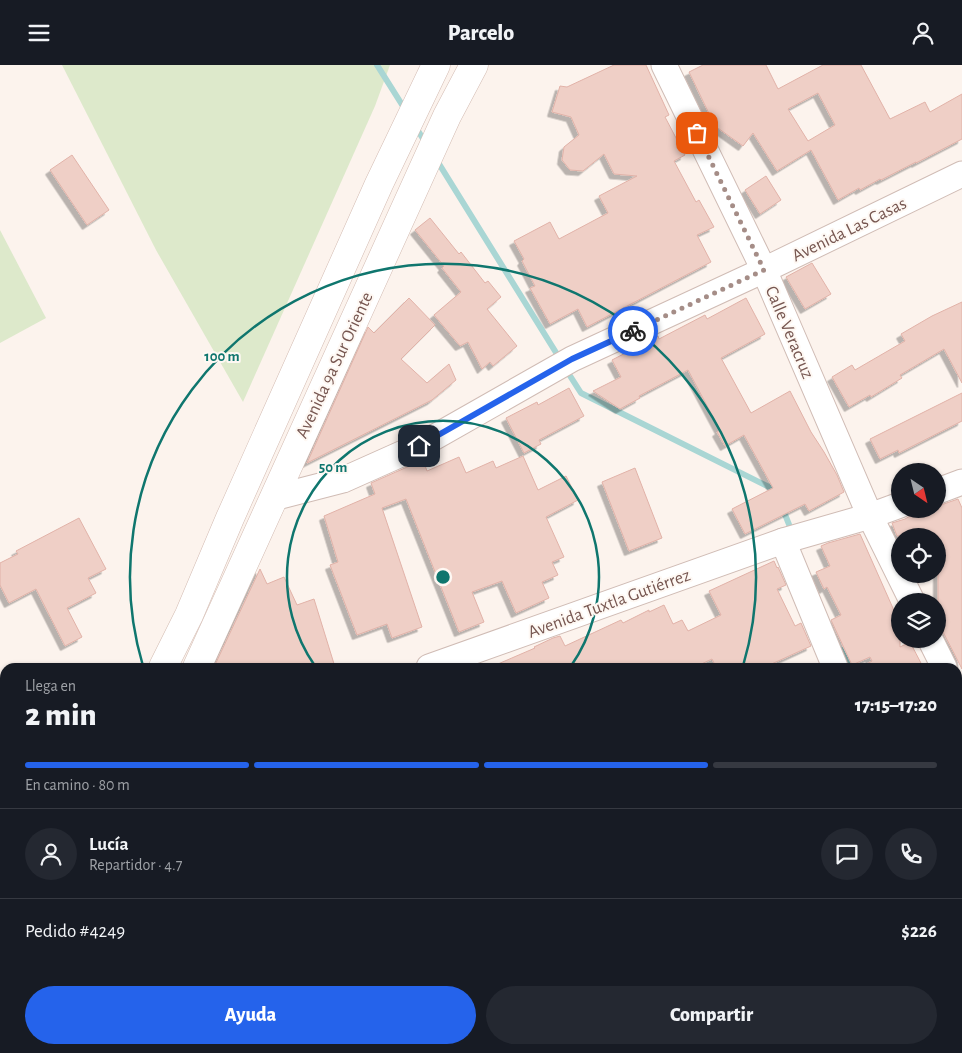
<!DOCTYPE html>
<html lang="es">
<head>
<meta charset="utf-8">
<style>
  :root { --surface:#171b24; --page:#242831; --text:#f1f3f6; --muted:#9ea1a6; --line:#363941; --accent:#2563eb }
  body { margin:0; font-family:"Alegreya Sans",sans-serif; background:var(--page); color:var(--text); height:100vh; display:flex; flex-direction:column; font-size:19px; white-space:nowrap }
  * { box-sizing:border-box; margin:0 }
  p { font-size:16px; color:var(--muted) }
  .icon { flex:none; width:28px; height:28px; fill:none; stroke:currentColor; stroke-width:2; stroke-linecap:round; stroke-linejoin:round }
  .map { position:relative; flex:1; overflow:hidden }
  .details { position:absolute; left:0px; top:598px; width:962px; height:391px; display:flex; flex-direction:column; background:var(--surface); border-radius:15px 15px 0 0; box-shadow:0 1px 4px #0004 }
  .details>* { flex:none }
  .needle { width:32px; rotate:145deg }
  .controls { position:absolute; left:891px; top:398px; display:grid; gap:10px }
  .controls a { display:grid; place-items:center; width:55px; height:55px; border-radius:50%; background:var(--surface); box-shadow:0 1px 4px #0004; font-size:25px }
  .pin { position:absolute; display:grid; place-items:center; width:42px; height:42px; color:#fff; margin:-21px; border-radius:10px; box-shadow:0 2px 8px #0006 }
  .courier { position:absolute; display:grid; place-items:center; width:50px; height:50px; margin:-25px; border:4px solid #2563eb; border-radius:50%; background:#fff; color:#222; box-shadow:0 1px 6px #0007 }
  .overview em { font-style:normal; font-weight:800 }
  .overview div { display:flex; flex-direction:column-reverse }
  .overview { display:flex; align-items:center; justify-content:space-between; height:85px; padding:0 25px }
  h1 { font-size:32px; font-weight:800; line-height:38px }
  .bar { display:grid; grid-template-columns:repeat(4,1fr); gap:8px 5px; align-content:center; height:60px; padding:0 25px }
  .bar i { height:6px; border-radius:4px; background:var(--line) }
  .bar .active { background:var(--accent) }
  .bar p { grid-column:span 4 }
  .line { display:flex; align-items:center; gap:12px; padding:0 25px; border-top:1px solid var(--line) }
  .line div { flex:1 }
  .round { display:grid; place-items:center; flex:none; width:52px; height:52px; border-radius:26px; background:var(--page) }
  .primary-button { display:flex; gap:10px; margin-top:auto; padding:10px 25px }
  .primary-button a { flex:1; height:58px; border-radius:30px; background:var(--accent); color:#fff; font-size:20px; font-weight:800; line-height:58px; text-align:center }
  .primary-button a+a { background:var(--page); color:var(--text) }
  header { display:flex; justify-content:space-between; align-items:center; height:65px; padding:0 25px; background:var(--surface); font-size:22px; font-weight:800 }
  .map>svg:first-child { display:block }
</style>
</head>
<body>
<header><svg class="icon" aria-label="menu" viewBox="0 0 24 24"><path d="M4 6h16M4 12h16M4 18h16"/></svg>Parcelo<svg class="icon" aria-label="person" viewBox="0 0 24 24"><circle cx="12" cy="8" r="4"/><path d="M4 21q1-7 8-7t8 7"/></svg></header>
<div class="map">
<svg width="962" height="988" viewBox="0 0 962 988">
  <defs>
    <filter id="shadow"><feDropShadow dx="-4.5" dy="4.5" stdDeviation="0" flood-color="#0004"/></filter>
  </defs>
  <rect width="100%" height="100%" fill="#fcf3ed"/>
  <!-- green -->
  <g fill="#dde9cb">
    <polygon points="62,0 390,0 375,41 243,337 156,185"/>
    <polygon points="0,165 46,253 0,278"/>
  </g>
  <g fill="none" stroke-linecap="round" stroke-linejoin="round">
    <!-- stream -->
    <g stroke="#a9d6d4" stroke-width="6">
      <polyline points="377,0 406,46"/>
      <polyline points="415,61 427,80"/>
      <polyline points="436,94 560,294"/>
      <polyline points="565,303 581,328 775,425 776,428"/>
      <polyline points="782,442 792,467"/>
      <polyline points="841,585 849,601 851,602"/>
    </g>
  </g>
  <!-- building -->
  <g fill="#efcfc6" stroke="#e1b2a8" fill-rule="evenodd" filter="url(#shadow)">
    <polygon points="614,0 646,0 669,50 665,52 685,90 674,96 696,137 699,135 714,162 697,170 711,197 587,262 578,244 550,259 530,223 535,221 522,196 524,194 514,176 550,157 559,174 608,148 599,131 637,111 614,109 604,89 583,106 570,105 562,95 564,82 579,70 571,52 552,47 560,21 567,22"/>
    <path d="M703,0H766L778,24L823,0H861L890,54L925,37L930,47L962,29V74L916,98V97L881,115L880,114L860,125L859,123L838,135L811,85L777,106L753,68L743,81L715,61L689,7ZM818,28L835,60L808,76L788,44Z"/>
    <polygon points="72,90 109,145 87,160 50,105"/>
    <polygon points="766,111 781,135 760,149 745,125"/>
    <polygon points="430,153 459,189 461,187 485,218 488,216 501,232 487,244 517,281 493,301 490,297 482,304 468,277 460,281 434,250 461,227 442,203 444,201 415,165"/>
    <polygon points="812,198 831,229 805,244 786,212"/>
    <polygon points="409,233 435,260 401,294 427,318 449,299 456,315 432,335 307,398 368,262 374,268"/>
    <polygon points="746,233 765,269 721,293 751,348 790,326 811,367 824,387 837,410 844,427 809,446 805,439 745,469 732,444 773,423 744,370 725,381 717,367 720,365 688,305 639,331 640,333 620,344 593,326 621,312 612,295 658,271 659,274 705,250 707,254"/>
    <polygon points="962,237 962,318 944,284 900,310 902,313 871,332 870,330 849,342 832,312 852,300 855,305 905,276 901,269 932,251"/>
    <polygon points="569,323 584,351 539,375 541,379 524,388 506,353 537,337 538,340"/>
    <polygon points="962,328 962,356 899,388 898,385 880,394 870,374"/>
    <polygon points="523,391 538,425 566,411 578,435 546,452 564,492 552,497 558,510 542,517 549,533 516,548 502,516 472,527 484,557 459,567 406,434 382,443 422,562 392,573 387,559 357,570 330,500 338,497 324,451 375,429 371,418 423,395 427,406 459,392 466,408 493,396 496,403"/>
    <polygon points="635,403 662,473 629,486 602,417"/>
    <polygon points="958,434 962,443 962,604 938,557 938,471 897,471 892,458 905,454 920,445 922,448 932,444 938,444 938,441"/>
    <polygon points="79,453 106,504 88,513 96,528 67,543 82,572 65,581 36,524 9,538 0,520 0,498 18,489 16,486"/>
    <polygon points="860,469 900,559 900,582 910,577 923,602 861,602 872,596 870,592 852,600 831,555 841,550 827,522 824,524 816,507 830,501 821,481 828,478"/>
    <polygon points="774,496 777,503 778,502 786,520 777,524 795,561 801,558 811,581 765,602 716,602 712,594 695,602 491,602 535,583 534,582 553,573 560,571 565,581 621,555 623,558 649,545 649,547 664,540 673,559 682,555 688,566 721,550 709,526"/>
    <polygon points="260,504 267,519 284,512 297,540 314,534 335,602 214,602"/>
  </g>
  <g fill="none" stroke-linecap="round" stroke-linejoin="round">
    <defs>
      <g id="street">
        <polyline points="664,0 764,205 870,451 912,536"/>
        <polyline points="938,426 962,417"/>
        <polyline points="273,433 343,415 419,381 572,294 764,205 962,109"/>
        <polyline points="783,476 835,602"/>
        <polyline points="930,574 944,602"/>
        <polyline points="429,602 783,476 870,451 900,440"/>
        <polyline points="958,629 962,638"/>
        <polyline points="958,738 962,736"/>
        <polyline points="958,927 962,927"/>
        <polyline points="0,977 7,988"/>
        <polyline points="161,984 164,988"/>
        <polyline points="298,984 300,988"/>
        <polyline points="399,984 401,988"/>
        <polyline points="831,984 833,988"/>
        <polyline points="462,988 470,984"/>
        <polyline points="664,988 682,984"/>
        <polyline points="728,988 736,984"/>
      </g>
      <g id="secondary">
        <polyline points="163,602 189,550 230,453 379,119 436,0"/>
        <polyline points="197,602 447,51 474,0"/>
        <polyline points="0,960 5,949"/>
        <polyline points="16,988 18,984"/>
      </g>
    </defs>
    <!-- street casing -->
    <use href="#street" stroke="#d0bcb5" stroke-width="27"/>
    <!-- secondary casing -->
    <use href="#secondary" stroke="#d3bbb2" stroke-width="29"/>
    <!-- street -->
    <use href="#street" stroke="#fff" stroke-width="25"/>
    <!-- secondary -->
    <use href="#secondary" stroke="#fff" stroke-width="28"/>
  </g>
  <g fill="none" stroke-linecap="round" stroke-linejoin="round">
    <!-- done -->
    <polyline stroke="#a58d87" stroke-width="5" stroke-dasharray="0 9" points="633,266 764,205 697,68"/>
    <!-- route -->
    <polyline stroke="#2563eb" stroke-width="6" points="419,381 572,294 633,266"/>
  </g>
  <!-- distance rings -->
  <g fill="none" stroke="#0f766e" stroke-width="2.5">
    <path d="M315 601A156 156 0 1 1 571 601"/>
    <path d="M143 601A313 313 0 1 1 743 601"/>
  </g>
  <g text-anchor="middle" stroke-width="4" stroke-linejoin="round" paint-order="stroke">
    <!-- street labels -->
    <g font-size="18" fill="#765650" stroke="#fef8f3">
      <text transform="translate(849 164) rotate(-26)" y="6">Avenida Las Casas</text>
      <text transform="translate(790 267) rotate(67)" y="6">Calle Veracruz</text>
      <text transform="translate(334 300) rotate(-65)" y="6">Avenida 9a Sur Oriente</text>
      <text transform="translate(609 538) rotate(-20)" y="6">Avenida Tuxtla Gutiérrez</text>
    </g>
  </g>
  <circle cx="443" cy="512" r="8" fill="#0f766e" stroke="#fef8f3" stroke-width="2.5"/>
  <g font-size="15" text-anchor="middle" font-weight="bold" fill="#0f766e" stroke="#fef8f3" stroke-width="4" stroke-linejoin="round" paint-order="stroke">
    <text x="222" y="296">100 m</text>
    <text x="333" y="407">50 m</text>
  </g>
</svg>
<div class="controls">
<a><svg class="needle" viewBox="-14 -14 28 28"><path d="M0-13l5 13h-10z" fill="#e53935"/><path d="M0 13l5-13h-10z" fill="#9ea1a6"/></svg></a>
<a><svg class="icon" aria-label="locate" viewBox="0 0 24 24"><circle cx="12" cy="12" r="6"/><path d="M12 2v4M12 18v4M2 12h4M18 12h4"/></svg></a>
<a><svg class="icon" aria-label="layers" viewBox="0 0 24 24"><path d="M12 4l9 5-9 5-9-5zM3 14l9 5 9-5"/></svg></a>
</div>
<div class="pin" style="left:697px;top:68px;background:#ea580c"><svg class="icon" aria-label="bag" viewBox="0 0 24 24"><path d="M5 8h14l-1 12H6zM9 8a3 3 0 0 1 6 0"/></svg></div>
<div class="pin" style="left:419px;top:381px;background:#1f2937"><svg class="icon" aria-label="home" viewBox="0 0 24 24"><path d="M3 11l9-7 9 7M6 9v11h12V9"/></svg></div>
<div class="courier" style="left:633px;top:266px"><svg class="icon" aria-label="bike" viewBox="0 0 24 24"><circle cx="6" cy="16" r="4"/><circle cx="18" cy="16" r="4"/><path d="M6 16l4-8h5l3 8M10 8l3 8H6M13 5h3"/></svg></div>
<section class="details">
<div class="overview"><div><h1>2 min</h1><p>Llega en</p></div><em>17:15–17:20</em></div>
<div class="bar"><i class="active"></i><i class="active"></i><i class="active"></i><i></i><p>En camino · 80 m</p></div>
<div class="line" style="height:90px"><a class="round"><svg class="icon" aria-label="person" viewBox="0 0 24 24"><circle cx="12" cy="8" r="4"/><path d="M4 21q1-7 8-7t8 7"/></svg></a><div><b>Lucía</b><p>Repartidor · 4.7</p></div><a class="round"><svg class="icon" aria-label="chat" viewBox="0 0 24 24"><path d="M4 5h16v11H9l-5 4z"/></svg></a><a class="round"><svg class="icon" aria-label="phone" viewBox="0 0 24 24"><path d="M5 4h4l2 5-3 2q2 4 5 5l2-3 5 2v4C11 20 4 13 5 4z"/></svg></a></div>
<div class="line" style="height:65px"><div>Pedido #4249</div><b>$226</b></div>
<div class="primary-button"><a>Ayuda</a><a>Compartir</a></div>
</section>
</div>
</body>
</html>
